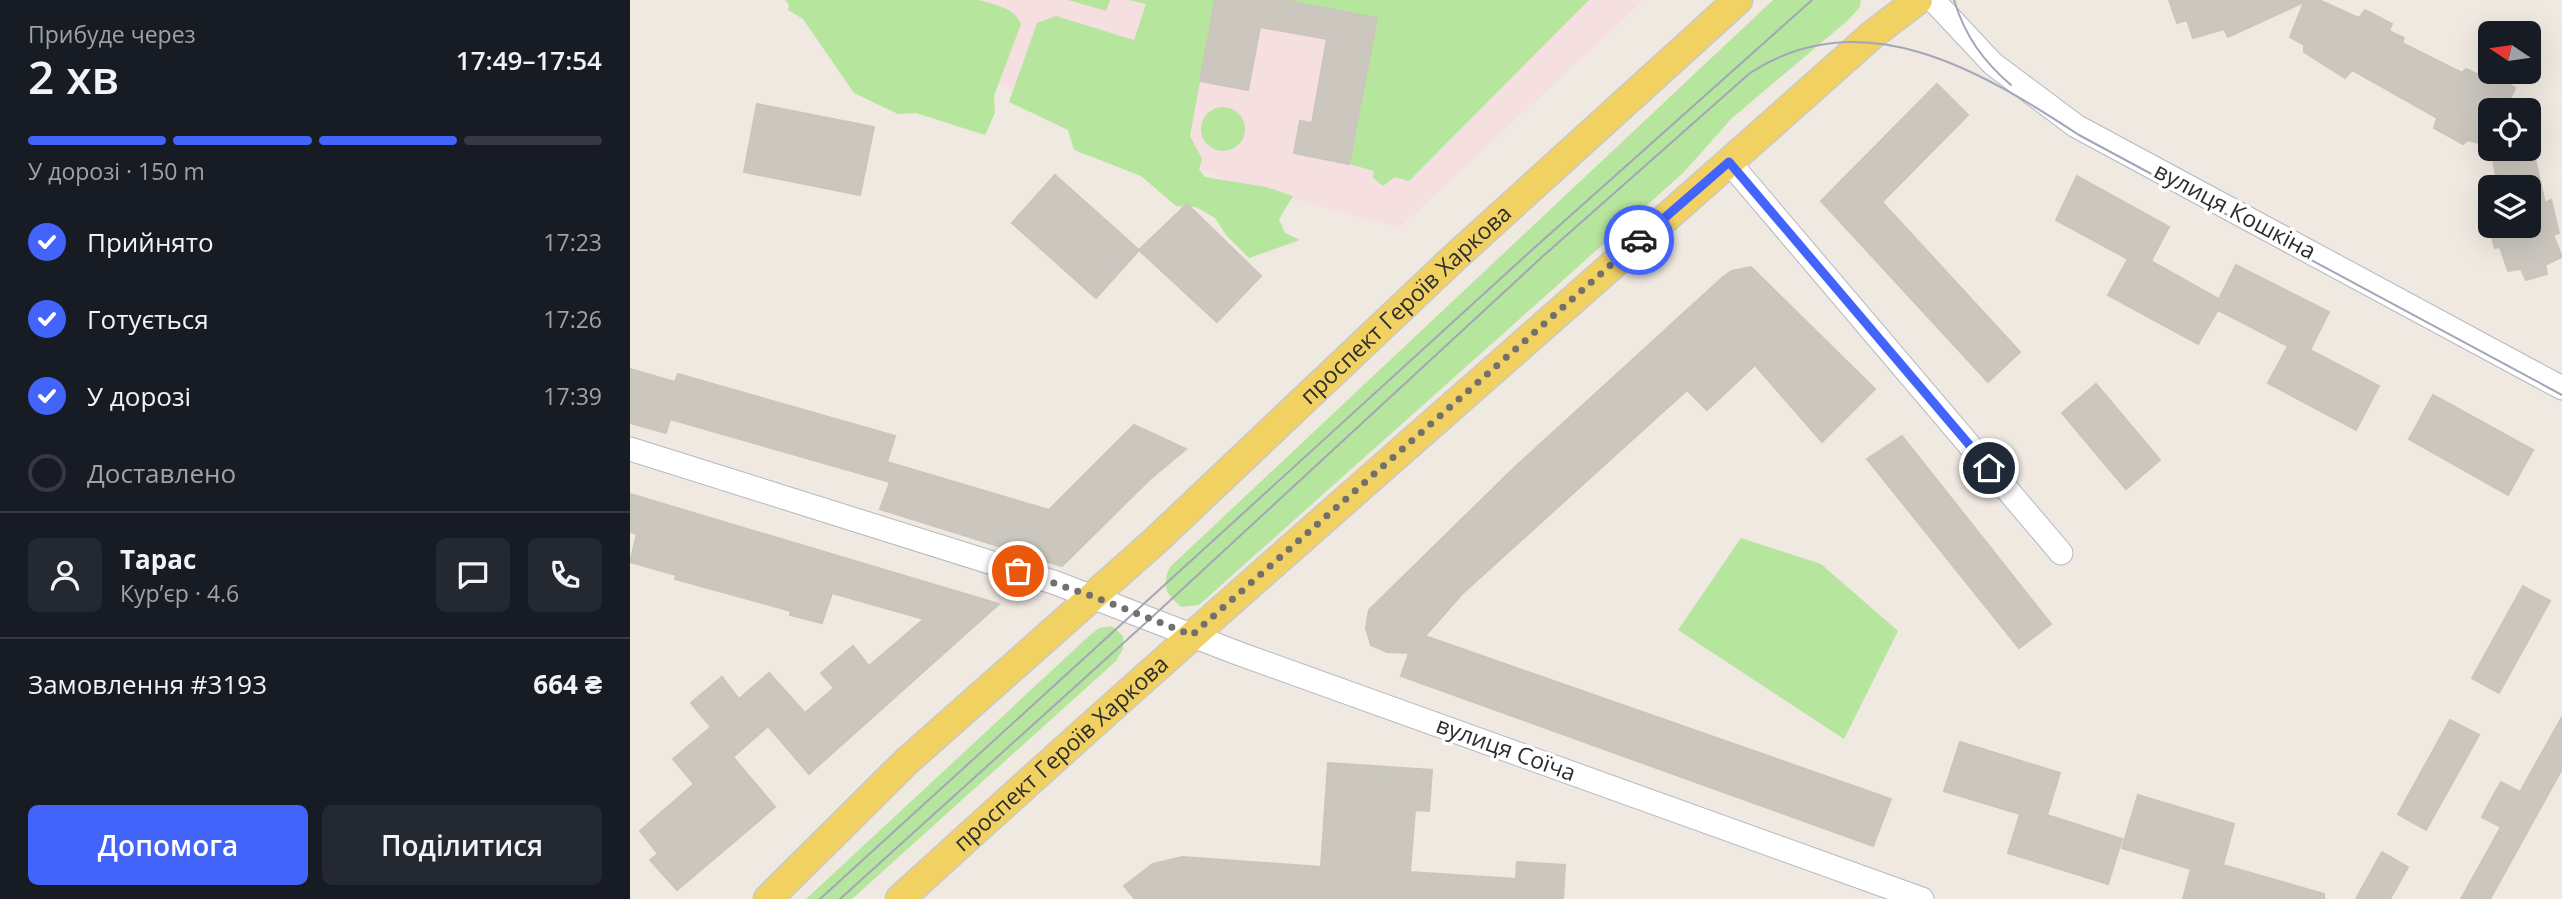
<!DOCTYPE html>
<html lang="uk">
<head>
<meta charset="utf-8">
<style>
  :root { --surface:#171b24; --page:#242831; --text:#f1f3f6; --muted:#9ea1a6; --line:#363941; --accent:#4264fb }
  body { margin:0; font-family:"Open Sans",sans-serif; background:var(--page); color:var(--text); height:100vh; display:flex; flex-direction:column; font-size:26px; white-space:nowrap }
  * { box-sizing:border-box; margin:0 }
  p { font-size:23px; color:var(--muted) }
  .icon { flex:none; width:38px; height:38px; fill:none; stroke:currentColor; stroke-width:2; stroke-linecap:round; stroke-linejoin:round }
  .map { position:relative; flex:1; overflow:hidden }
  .details { display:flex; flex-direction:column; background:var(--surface); width:630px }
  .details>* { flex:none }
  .needle { width:46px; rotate:283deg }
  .fabs { position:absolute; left:1848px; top:21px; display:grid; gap:14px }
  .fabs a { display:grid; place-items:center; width:63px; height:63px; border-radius:10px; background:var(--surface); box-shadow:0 7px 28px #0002; font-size:35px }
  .pin { position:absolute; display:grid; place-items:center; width:60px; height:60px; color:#fff; margin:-30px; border:4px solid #fff; border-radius:50%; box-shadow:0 2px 7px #0007 }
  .courier { position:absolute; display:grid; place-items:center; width:70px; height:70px; margin:-35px; border:5px solid #4264fb; border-radius:50%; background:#fff; color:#222; box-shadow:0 2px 9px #0007 }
  .summary em { font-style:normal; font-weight:600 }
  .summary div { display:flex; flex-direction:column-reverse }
  .summary { display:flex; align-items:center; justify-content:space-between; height:119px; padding:0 28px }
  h1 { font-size:46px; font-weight:600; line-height:52px }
  .bar { display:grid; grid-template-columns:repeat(4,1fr); gap:10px 7px; align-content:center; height:84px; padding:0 28px }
  .bar i { height:9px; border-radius:5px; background:var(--line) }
  .bar .selected { background:var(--accent) }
  .bar p { grid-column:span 4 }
  .line { display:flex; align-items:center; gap:18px; padding:0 28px; border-top:2px solid var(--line) }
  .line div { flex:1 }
  .round { display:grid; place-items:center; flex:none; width:74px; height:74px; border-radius:10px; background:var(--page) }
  ol { padding:0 28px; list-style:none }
  li { display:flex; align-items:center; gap:21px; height:77px }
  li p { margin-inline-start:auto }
  li .icon { padding:7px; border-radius:50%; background:var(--accent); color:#fff; stroke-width:4 }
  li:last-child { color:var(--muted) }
  li i { width:38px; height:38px; border:4px solid var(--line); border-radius:50% }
  .primary-button { display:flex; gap:14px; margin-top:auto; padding:14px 28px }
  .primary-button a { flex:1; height:80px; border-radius:10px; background:var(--accent); color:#fff; font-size:28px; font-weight:600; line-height:80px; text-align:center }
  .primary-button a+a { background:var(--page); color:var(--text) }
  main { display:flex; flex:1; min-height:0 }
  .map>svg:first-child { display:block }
</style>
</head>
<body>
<main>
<section class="details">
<div class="summary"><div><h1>2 хв</h1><p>Прибуде через</p></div><em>17:49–17:54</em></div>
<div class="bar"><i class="selected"></i><i class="selected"></i><i class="selected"></i><i></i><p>У дорозі · 150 m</p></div>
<ol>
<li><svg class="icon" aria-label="check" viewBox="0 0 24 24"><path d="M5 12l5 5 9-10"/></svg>Прийнято<p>17:23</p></li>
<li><svg class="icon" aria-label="check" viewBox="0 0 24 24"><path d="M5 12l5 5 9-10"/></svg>Готується<p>17:26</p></li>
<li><svg class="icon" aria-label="check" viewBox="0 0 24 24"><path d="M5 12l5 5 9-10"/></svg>У дорозі<p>17:39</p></li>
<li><i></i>Доставлено</li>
</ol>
<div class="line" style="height:126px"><a class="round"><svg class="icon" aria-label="person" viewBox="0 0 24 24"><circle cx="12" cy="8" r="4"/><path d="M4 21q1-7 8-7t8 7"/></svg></a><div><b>Тарас</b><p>Кур’єр · 4.6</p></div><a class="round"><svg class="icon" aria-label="chat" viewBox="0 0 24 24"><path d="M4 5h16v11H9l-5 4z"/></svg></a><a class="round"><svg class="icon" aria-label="phone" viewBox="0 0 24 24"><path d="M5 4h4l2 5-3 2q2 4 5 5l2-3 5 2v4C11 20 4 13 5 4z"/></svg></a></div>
<div class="line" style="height:91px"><div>Замовлення #3193</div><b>664 ₴</b></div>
<div class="primary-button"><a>Допомога</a><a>Поділитися</a></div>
</section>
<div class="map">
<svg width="1932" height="899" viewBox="0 0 1932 899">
  <rect width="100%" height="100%" fill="#efe9e1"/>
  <!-- medical -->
  <polygon fill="#f5dfe0" points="233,0 1014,0 769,228 592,179 226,24"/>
  <!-- green -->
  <g fill="#b6e59e">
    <path d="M155,0H349C365,5 384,7 391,24L364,96L365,113L355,135L286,113L268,114L224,93L173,19L158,10L159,5Z"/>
    <polygon points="438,0 480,0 476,11"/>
    <polygon points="499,0 585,0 560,136 572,159 569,169 575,177 636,187 663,196 649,219 655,233 670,240 619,258 596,235 585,218 566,207 546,206 511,176 444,150 438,130 379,102 407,23 426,16 504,40 516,4"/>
    <polygon points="653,0 959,0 779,181 765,177 753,186 743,178 744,171 719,164 747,18"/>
    <path d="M1143,0H1231L1230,7L1217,21L1102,118L1053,173L569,605L551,607C536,594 531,586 540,567Z"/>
    <circle cx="593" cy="129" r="22"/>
    <polygon points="1111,538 1191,564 1268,631 1214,739 1048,630"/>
    <polygon points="482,626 493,636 493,649 486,661 222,899 176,899 459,636 469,628"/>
  </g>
  <!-- building -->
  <g fill="#cbc7bf" stroke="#cbc5ba" stroke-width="2">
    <polygon points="585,0 653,0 747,18 719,164 664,153 670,121 682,123 697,39 630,27 618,90 570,81"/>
    <polygon points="1539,0 1689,0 1729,18 1735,10 1762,24 1759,31 1774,38 1772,43 1832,73 1836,69 1855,78 1858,71 1885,88 1875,110 1860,110 1860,146 1838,140 1833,144 1804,128 1807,118 1722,70 1715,78 1674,52 1674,45 1660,37 1674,2 1598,37 1594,29 1563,38 1557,20 1547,23"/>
    <polygon points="1307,84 1338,115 1252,202 1390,352 1358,382 1191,201"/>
    <polygon points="127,104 244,127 230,195 114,172"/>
    <polygon points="1861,149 1903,149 1915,203 1921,200 1929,233 1923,235 1932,257 1915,265 1917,274 1896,280 1891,269 1878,271 1870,247 1865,248 1859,226 1899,226 1899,187 1868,187"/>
    <polygon points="425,175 509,250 466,298 382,223"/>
    <polygon points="1447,176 1539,227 1521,261 1589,299 1606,265 1699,312 1680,350 1749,386 1726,430 1638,383 1658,346 1588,310 1568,344 1478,295 1498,259 1426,220"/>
    <polygon points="557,204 631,276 587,322 509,250"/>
    <polygon points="1121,267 1245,389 1192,442 1125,365 1077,410 1057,390 832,594 795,636 1261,799 1243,846 771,676 779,653 757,652 741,645 736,628 739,610 885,467 1093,277 1102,271"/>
    <polygon points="0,369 45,382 48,374 265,436 257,462 419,510 504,425 556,449 519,480 432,566 250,509 260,482 40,419 36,433 0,423"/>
    <polygon points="1466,384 1530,460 1496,489 1432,413"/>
    <polygon points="1803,395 1903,450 1878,495 1779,439"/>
    <polygon points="1272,436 1421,624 1389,648 1237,459"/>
    <polygon points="0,494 369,604 179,774 138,726 103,757 145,807 47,890 20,860 28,854 10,831 64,784 43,759 81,727 61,703 92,677 109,699 139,673 175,713 204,688 191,673 223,646 239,666 294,619 202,593 192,623 160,615 161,611 45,579 46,575 0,562 7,534 0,532"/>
    <polygon points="1893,586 1920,601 1869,693 1842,678"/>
    <polygon points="1932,717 1932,769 1860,899 1831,899 1871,827 1852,817 1857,807 1871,782 1890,792"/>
    <polygon points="1820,720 1849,735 1796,830 1768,814"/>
    <polygon points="1330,742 1430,773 1417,815 1492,839 1478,884 1378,853 1390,814 1314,791"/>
    <polygon points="698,763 802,770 799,811 785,810 780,872 886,879 887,862 935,865 933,899 505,899 494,886 523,864 552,857 691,867"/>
    <polygon points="1508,795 1604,824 1593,865 1694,894 1694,899 1553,899 1561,869 1492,848"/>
    <polygon points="1752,852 1778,867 1760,899 1726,899"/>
  </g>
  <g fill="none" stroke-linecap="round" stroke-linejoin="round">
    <defs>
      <g id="minor">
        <polyline points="1303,0 1363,64 1446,126 1932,388"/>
        <polyline points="1099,162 1431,553"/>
        <polyline points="0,449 426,583 610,654 1292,899"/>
      </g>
      <g id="major">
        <path id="s1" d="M138,899L277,761L523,543L824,258L1108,0"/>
        <path id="s2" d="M270,899C590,606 919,324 1242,35L1288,0"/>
      </g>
    </defs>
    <!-- minor casing -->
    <use href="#minor" stroke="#b4b7c1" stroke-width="25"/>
    <!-- major casing -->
    <use href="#major" stroke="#c9c9c9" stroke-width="31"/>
    <!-- minor -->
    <use href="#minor" stroke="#fff" stroke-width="23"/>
    <!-- major -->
    <use href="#major" stroke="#f2d163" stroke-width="28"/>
    <!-- tram -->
    <g stroke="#a3a6b8" stroke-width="2">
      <path d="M1324,0C1335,36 1353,61 1381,85"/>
      <polyline points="190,899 903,249 1182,0"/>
      <path d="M210,899L520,619L912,257L1120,73C1232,0 1350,70 1449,135L1932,395"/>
    </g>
  </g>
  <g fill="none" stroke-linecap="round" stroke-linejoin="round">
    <!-- done -->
    <polyline stroke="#726f6d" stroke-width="7" stroke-dasharray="0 12.6" points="388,571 462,596 562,635 1009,240"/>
    <!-- route -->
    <polyline stroke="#4264fb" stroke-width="9" points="1009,240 1099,162 1359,468"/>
  </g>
  <g text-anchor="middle" stroke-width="7" stroke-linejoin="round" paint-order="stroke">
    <!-- street labels -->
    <g font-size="23" fill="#2e2e2e" stroke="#fff">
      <text transform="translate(1605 211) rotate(28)" y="8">вулиця Кошкіна</text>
      <text dy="8" stroke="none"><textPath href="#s1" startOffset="872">проспект Героїв Харкова</textPath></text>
      <text transform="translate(876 749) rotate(20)" y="8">вулиця Соїча</text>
      <text dy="8" stroke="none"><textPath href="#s2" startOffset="217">проспект Героїв Харкова</textPath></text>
    </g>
  </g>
</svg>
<div class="fabs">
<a><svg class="needle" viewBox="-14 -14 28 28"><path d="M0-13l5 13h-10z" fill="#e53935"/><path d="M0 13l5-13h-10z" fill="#9ea1a6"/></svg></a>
<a><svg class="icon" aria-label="locate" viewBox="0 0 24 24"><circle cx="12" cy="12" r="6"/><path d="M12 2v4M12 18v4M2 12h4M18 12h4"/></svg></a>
<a><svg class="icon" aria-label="layers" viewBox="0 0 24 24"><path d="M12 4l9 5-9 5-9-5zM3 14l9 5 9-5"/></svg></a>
</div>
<div class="pin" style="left:388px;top:571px;background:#ea580c"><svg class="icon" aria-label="bag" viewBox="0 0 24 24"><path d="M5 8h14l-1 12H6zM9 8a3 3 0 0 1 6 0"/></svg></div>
<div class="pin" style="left:1359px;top:468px;background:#1f2937"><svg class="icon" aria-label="home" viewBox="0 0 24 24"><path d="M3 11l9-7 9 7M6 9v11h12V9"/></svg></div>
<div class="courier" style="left:1009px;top:240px"><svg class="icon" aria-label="car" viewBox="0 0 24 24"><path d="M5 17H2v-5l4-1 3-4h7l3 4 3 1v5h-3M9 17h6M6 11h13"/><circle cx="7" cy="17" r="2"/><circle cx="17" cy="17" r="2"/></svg></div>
</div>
</main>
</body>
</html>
